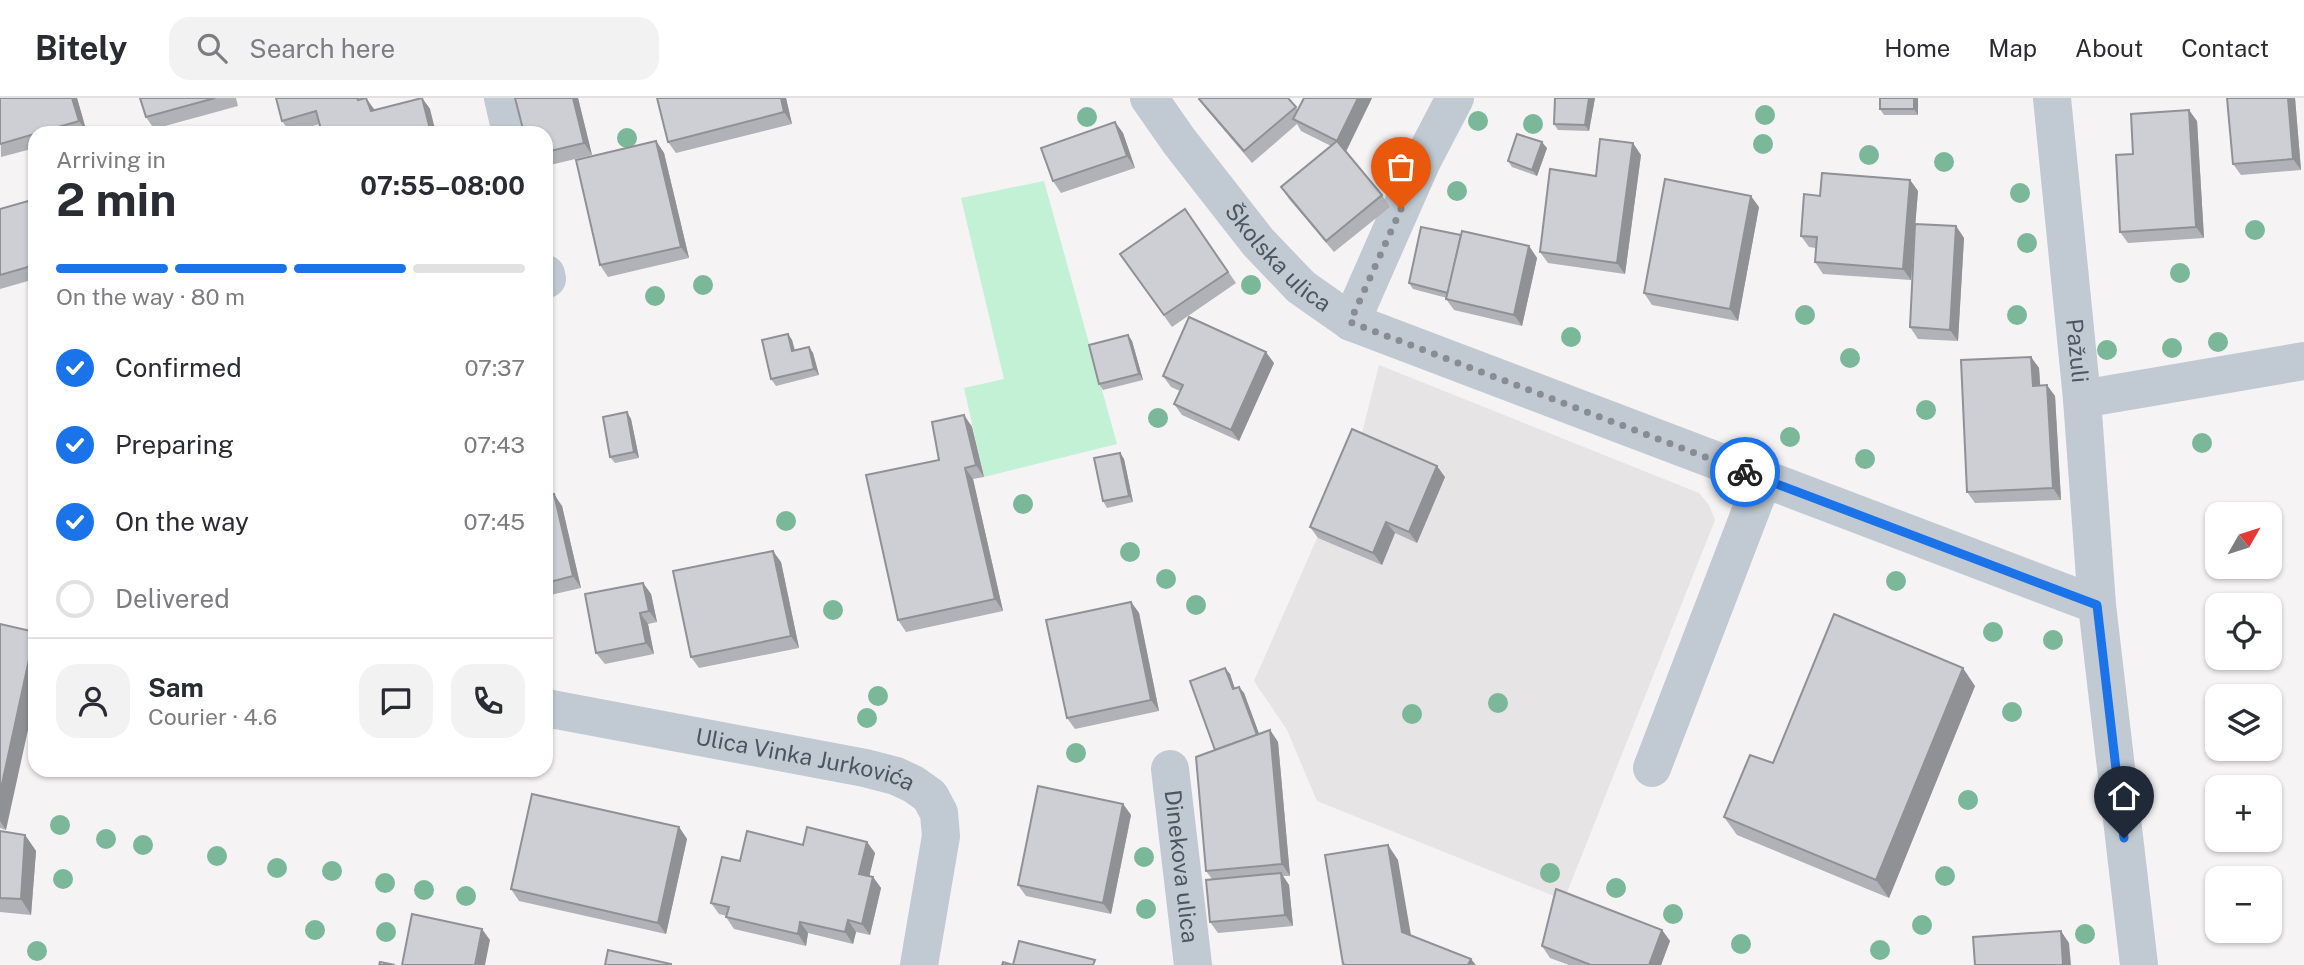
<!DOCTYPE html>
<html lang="en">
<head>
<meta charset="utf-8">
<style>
  :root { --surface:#fff; --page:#f2f2f3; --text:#2b2b33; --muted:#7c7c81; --line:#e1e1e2; --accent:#1a73e8 }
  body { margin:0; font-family:"Public Sans",sans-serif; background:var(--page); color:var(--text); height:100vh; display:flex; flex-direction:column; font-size:26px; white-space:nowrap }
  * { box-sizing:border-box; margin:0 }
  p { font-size:23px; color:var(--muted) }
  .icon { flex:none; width:38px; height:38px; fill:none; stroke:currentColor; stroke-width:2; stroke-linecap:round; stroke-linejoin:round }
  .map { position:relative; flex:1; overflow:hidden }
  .side { position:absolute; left:28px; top:28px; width:525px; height:651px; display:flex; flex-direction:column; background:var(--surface); border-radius:21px; box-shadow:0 2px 5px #0004 }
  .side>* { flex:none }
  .needle { width:46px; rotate:51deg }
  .buttons { position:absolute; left:2205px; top:404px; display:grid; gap:14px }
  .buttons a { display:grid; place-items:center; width:77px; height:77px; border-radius:14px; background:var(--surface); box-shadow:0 2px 5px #0004; font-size:35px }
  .pin { position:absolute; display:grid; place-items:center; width:60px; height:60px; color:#fff; margin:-72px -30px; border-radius:50% 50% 50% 0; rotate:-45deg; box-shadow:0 0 7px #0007 }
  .pin .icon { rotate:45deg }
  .courier { position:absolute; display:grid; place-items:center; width:70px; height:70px; margin:-35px; border:5px solid #1a73e8; border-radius:50%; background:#fff; color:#222; box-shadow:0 2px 9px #0007 }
  .overview em { font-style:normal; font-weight:700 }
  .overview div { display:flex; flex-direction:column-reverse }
  .overview { display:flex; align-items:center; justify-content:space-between; height:119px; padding:0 28px }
  h1 { font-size:46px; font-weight:700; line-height:52px }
  .bar { display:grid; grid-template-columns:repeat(4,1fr); gap:10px 7px; align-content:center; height:84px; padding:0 28px }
  .bar i { height:9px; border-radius:5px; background:var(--line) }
  .bar .selected { background:var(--accent) }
  .bar p { grid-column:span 4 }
  .line { display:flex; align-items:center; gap:18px; padding:0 28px; border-top:2px solid var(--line) }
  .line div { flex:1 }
  .round { display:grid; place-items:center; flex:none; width:74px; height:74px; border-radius:21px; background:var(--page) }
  ol { padding:0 28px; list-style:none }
  li { display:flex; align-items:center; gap:21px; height:77px }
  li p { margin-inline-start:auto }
  li .icon { padding:7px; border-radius:50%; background:var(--accent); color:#fff; stroke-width:4 }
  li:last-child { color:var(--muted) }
  li i { width:38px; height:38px; border:4px solid var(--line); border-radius:50% }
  header { display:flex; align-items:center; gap:42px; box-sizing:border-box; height:98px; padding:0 35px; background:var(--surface); border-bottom:2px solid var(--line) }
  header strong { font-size:33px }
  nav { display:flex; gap:38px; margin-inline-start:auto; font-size:24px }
  .search { width:490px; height:63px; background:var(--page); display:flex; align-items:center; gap:18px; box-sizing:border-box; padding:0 24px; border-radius:21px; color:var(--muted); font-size:26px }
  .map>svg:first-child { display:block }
</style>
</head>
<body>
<header>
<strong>Bitely</strong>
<div class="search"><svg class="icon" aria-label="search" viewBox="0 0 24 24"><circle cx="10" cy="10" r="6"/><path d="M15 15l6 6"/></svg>Search here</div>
<nav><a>Home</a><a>Map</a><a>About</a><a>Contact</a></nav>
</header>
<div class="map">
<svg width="2304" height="867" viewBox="0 0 2304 867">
  <rect width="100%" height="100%" fill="#f5f3f3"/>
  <!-- education -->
  <polygon fill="#e6e4e5" points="1379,267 1699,395 1709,407 1715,422 1564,802 1317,703 1287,632 1254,583 1360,343"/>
  <!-- green -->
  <polygon fill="#c3f1d5" points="1044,83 1117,346 984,379 964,290 1004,281 961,100"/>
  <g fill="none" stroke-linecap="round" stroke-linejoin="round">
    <!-- minor -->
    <g stroke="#c1cad2" stroke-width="38">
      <polyline points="503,0 511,35"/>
      <path id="s1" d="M1149,0L1179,43L1258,144L1301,189L1351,224L2097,507L2139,867"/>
      <path id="s2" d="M2052,0L2082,301L2097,507"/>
      <polyline points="546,176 547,181"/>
      <polyline points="1351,224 1421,65 1455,0"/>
      <polyline points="2082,301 2304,263"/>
      <path id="s3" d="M546,610L865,670L896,678L913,686L930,698L939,715L941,738L919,867"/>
      <polyline points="1652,670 1763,381"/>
      <path id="s4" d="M1170,671L1193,867"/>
    </g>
  </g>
  <!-- trees -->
  <g fill="#7bb799">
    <circle cx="1765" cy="17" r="10"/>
    <circle cx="1087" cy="19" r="10"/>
    <circle cx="1478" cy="23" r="10"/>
    <circle cx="1533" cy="26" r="10"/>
    <circle cx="627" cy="40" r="10"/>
    <circle cx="1763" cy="46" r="10"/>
    <circle cx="1869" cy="57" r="10"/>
    <circle cx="1944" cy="64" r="10"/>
    <circle cx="1457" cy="93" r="10"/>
    <circle cx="2020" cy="95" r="10"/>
    <circle cx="2255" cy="132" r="10"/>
    <circle cx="2027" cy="145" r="10"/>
    <circle cx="2180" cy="175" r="10"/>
    <circle cx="703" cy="187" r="10"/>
    <circle cx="1251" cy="187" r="10"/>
    <circle cx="655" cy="198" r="10"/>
    <circle cx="1805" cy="217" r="10"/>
    <circle cx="2017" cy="217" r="10"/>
    <circle cx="1571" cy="239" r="10"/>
    <circle cx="2218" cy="244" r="10"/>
    <circle cx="2172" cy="250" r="10"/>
    <circle cx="2107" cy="252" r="10"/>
    <circle cx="1850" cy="260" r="10"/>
    <circle cx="1926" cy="312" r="10"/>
    <circle cx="1158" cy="320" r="10"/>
    <circle cx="1790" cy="339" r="10"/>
    <circle cx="2202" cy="345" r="10"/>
    <circle cx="1865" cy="361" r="10"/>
    <circle cx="1023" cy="406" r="10"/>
    <circle cx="786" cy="423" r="10"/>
    <circle cx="1130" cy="454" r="10"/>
    <circle cx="1166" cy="481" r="10"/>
    <circle cx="1896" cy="483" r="10"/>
    <circle cx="1196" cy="507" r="10"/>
    <circle cx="833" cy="512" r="10"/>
    <circle cx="1993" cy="534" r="10"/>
    <circle cx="2053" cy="542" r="10"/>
    <circle cx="878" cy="598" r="10"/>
    <circle cx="1498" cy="605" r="10"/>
    <circle cx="2012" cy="614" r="10"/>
    <circle cx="1412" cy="616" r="10"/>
    <circle cx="867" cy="620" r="10"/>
    <circle cx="1076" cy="655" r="10"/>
    <circle cx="1968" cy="702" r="10"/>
    <circle cx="60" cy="727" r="10"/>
    <circle cx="106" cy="741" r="10"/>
    <circle cx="143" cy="747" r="10"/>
    <circle cx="217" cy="758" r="10"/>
    <circle cx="1144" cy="759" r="10"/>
    <circle cx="277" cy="770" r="10"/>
    <circle cx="332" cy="773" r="10"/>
    <circle cx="1550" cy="775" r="10"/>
    <circle cx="1945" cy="778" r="10"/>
    <circle cx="63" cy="781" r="10"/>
    <circle cx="385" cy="785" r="10"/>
    <circle cx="1616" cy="790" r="10"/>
    <circle cx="424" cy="792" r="10"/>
    <circle cx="466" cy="798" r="10"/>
    <circle cx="1146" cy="811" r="10"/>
    <circle cx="1673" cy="816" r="10"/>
    <circle cx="1922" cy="827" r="10"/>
    <circle cx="315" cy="832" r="10"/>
    <circle cx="386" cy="834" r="10"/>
    <circle cx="2085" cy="836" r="10"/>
    <circle cx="1741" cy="846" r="10"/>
    <circle cx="1880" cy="852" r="10"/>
    <circle cx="37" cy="853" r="10"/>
  </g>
  <!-- wall -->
  <g fill="#b0b2b7">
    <polygon points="0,0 77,0 87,35 35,35 35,50 1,59"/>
    <polygon points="140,0 236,0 238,8 154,31 146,19"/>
    <polygon points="276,0 362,0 375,12 422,0 430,11 320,26 290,34 282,23"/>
    <polygon points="578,0 592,57 546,68 546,35"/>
    <polygon points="657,0 786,0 792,26 676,55 668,44"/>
    <polygon points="1288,0 1298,12 1304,0 1372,0 1346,54 1382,97 1390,109 1334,154 1289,101 1281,89 1331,48 1301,33 1297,26 1252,65 1207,12 1199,1"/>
    <polygon points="1555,0 1595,0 1589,33 1558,32 1554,26"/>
    <polygon points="1880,0 1918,0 1918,17 1884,17 1880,11"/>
    <polygon points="2227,0 2295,0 2301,72 2241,77 2233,66"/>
    <polygon points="2197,23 2204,140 2128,145 2120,134 2133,56"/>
    <polygon points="1115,24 1123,35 1135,70 1061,95 1053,83"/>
    <polygon points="656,43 664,55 689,160 608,179 600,167"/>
    <polygon points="1547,50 1537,78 1512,69 1508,63"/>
    <polygon points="1641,57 1625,176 1548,165 1540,154 1596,78"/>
    <polygon points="1910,82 1918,93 1915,126 1956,128 1964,140 1958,243 1918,241 1910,229 1914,144 1911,182 1823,176 1815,164 1816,150 1809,149 1801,138 1820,98"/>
    <polygon points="35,101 35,181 0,191 0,111"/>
    <polygon points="1759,109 1738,223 1652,207 1644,195"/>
    <polygon points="1185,111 1236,185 1172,229 1120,156"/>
    <polygon points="1461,137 1529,148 1537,160 1522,228 1454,212 1446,201 1447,200 1413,191 1409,185"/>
    <polygon points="788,236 792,242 795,252 809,249 813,255 819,277 776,288 771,281"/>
    <polygon points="1128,237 1132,243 1143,282 1103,292 1099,286"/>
    <polygon points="2031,259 2039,270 2040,287 2055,298 2061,402 1975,405 1967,394"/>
    <polygon points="1274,265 1239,343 1182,317 1174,306 1180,293 1171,289 1163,278"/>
    <polygon points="627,314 631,321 639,360 615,365 610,359"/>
    <polygon points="964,317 972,329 984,379 973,381 1003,513 906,534 898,522 939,362"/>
    <polygon points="1120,355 1124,361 1133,404 1107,410 1103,403"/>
    <polygon points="1445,379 1417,445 1395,435 1382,467 1318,440 1310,429"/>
    <polygon points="546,398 562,408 581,490 546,498"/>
    <polygon points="781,464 799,550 699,570 691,559"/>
    <polygon points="643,485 651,496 657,524 648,526 654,556 605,566 596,555"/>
    <polygon points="1131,504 1139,515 1159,613 1075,631 1067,620"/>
    <polygon points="0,526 6,732 0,730"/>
    <polygon points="1225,570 1230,576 1235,591 1239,589 1244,595 1259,636 1270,632 1278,644 1290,778 1283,778 1289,787 1293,828 1218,835 1210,824 1212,781 1206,773 1215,652"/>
    <polygon points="1975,588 1889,800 1737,737 1724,719 1773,665"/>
    <polygon points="1123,706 1131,717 1111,816 1026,798 1018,787"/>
    <polygon points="679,729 687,741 666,836 519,803 511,791"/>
    <polygon points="0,733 25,737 36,753 31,817 0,814"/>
    <polygon points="867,744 875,755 869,778 873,779 881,790 870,837 856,834 853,846 808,835 806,848 734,831 726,819 727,818 719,816 711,805 740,763 803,747"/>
    <polygon points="1662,832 1670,843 1661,867 1569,867 1550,860 1542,848"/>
  </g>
  <!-- shaded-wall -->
  <g fill="#909195">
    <polygon points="72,0 77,0 87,35 79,23"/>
    <polygon points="366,0 374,11 379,24 371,13"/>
    <polygon points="422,0 430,11 436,35 431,35"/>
    <polygon points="573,0 578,0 592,57 584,45"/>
    <polygon points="781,0 786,0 792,26 784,14"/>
    <polygon points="1358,0 1372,0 1345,55 1337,43"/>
    <polygon points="1589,0 1595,0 1589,33 1585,27"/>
    <polygon points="1914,0 1918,0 1918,17 1914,11"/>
    <polygon points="2288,0 2295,0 2301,72 2293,61"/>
    <polygon points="2189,12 2197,23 2204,140 2196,129"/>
    <polygon points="1115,24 1123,35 1135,70 1127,58"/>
    <polygon points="656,43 664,55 689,160 681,149"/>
    <polygon points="1542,44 1547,50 1537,78 1532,72"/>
    <polygon points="1633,45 1641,57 1625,176 1617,165"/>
    <polygon points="1910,82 1918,93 1911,182 1903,171"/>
    <polygon points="1751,98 1759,109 1738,223 1730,211"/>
    <polygon points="1956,128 1964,140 1958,243 1950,232"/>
    <polygon points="1529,148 1537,160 1522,228 1514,217"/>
    <polygon points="788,236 792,242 796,259 792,253"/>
    <polygon points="1128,237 1132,243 1143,282 1139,276"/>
    <polygon points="809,249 813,255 819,277 814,271"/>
    <polygon points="1266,254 1274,265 1239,343 1231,332"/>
    <polygon points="2031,259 2039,270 2041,299 2033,288"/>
    <polygon points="2047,287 2055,298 2061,402 2053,390"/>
    <polygon points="627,314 631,321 639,360 634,354"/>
    <polygon points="964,317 972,329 984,379 976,367"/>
    <polygon points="1120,355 1124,361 1133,404 1129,398"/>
    <polygon points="1437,368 1445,379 1417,445 1409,434"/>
    <polygon points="965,370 973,381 1003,513 995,501"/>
    <polygon points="554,396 562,408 581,490 573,478"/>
    <polygon points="1386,424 1395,435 1382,467 1373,455"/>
    <polygon points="773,453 781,464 799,550 791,538"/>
    <polygon points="643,485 651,496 657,524 649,513"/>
    <polygon points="1131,504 1139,515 1159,613 1151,602"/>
    <polygon points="640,515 648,526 654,556 646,545"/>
    <polygon points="35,535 35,600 6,732 0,723 0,695"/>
    <polygon points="1225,570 1230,576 1237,597 1233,591"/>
    <polygon points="1963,570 1975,588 1889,800 1876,782"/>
    <polygon points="1239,589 1244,595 1264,649 1259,642"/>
    <polygon points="1270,632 1278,644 1290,778 1282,766"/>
    <polygon points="1123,706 1131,717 1111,816 1103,805"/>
    <polygon points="679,729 687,741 666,836 658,825"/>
    <polygon points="25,737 36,753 31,817 21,801"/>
    <polygon points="867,744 875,755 867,788 859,776"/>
    <polygon points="1388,747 1398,762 1413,849 1402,834"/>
    <polygon points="1281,775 1289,787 1293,828 1285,817"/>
    <polygon points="873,779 881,790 870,837 862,826"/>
    <polygon points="848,822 856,834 853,846 845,834"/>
    <polygon points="800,824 808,835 806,848 798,836"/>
    <polygon points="482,831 490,842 485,867 475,867"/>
    <polygon points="1662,832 1670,843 1661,867 1649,867"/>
    <polygon points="2061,833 2069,845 2071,867 2063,867"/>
    <polygon points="1471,861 1476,867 1468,867"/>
  </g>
  <!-- building -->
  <g fill="#cdcfd5" stroke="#909195" stroke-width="2">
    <polygon points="0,0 72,0 79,23 0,46"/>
    <polygon points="140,0 215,0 146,19"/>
    <polygon points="276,0 357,0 358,2 366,0 371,13 422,0 431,35 322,35 316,13 282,23"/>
    <polygon points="515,0 573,0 584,45 546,54 546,35 524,35"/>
    <polygon points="657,0 781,0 784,14 668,44"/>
    <polygon points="1200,0 1288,0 1296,9 1244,53 1199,1"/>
    <polygon points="1304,0 1358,0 1337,43 1293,21"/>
    <polygon points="1555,0 1589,0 1585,27 1554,26"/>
    <rect x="1880" y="0" width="34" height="11"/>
    <polygon points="2227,0 2288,0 2293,61 2233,66"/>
    <polygon points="2189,12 2196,129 2120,134 2116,57 2133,56 2131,16"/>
    <polygon points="1115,24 1127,58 1053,83 1041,50"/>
    <polygon points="1517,36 1542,44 1532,72 1508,63"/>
    <polygon points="1600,41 1633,45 1617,165 1540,154 1550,71 1596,78"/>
    <polygon points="656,43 681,149 600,167 576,62"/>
    <polygon points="1337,43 1382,97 1326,143 1281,89"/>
    <polygon points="1822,75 1910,82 1903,171 1815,164 1817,139 1801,138 1804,96 1820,98"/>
    <polygon points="1665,81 1751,98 1730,211 1644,195"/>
    <polygon points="35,101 35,167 0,177 0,111"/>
    <polygon points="1185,111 1228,174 1164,217 1120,156"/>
    <polygon points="1915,126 1956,128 1950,232 1910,229"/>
    <polygon points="1421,129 1461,137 1448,195 1409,185"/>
    <polygon points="1462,133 1529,148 1514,217 1446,201"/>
    <polygon points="1189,219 1266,254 1231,332 1174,306 1183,287 1163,278"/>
    <polygon points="788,236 792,253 809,249 814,271 771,281 762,242"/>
    <polygon points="1128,237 1139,276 1099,286 1089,247"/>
    <polygon points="2031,259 2033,288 2047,287 2053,390 1967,394 1961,262"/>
    <polygon points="627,314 634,354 610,359 603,319"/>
    <polygon points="964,317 976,367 965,370 995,501 898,522 866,377 939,362 932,324"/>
    <polygon points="1352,331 1437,368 1409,434 1386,424 1373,455 1310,429"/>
    <polygon points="1120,355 1129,398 1103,403 1094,360"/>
    <polygon points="554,396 573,478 546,485 546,398"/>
    <polygon points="773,453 791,538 691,559 673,473"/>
    <polygon points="643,485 649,513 640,515 646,545 596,555 585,496"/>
    <polygon points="1131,504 1151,602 1067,620 1046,522"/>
    <polygon points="1834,516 1963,570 1876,782 1724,719 1750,657 1773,665"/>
    <polygon points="0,526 35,534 0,695"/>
    <polygon points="1225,570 1233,591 1239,589 1257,637 1215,652 1190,583"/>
    <polygon points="1270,632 1282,766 1206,773 1196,659"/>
    <polygon points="1038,688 1123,706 1103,805 1018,787"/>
    <polygon points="532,696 679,729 658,825 511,791"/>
    <polygon points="807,729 867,744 859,776 873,779 862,826 848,822 845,834 800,824 798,836 726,819 729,809 711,805 722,759 740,763 747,733 803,747"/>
    <polygon points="0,733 25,737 21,801 0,800"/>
    <polygon points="1388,747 1402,834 1471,861 1468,867 1345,867 1343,866 1325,757"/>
    <polygon points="1281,775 1285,817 1210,824 1206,782"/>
    <polygon points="1556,791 1662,832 1649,867 1591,867 1542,848"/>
    <polygon points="412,816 482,831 475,867 402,867"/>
    <polygon points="2061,833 2063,867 1975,867 1973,839"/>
    <polygon points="1019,843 1095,862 1093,867 1002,867 1003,864 1013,867"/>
    <polygon points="608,852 671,866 671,867 605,867"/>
    <polygon points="380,864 395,867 379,867"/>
  </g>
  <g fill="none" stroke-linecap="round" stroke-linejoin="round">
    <!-- done -->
    <polyline stroke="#868d94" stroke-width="7" stroke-dasharray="0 12.6" points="1401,111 1350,224 1745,374"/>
    <!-- route -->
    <polyline stroke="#1a73e8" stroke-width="9" points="1745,374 2097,507 2124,740"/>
  </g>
  <g text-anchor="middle" stroke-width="5" stroke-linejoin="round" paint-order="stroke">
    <!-- street labels -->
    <g font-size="23" fill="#4a5661" stroke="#fff">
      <text dy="8" stroke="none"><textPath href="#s1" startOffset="206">Školska ulica</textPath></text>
      <text dy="8" stroke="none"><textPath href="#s2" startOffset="254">Pažuli</textPath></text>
      <text dy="8" stroke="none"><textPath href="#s3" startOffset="264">Ulica Vinka Jurkovića</textPath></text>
      <text dy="8" stroke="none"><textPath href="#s4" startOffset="98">Dinekova ulica</textPath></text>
    </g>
  </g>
</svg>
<div class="buttons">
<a><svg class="needle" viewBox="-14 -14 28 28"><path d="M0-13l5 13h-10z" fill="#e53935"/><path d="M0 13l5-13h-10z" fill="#7c7c81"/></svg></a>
<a><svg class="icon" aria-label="locate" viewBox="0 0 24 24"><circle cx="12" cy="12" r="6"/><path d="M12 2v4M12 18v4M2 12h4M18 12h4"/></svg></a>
<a><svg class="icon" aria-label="layers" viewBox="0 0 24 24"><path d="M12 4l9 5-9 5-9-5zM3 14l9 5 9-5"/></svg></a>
<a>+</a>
<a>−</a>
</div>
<div class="pin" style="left:1401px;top:111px;background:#ea580c"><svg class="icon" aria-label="bag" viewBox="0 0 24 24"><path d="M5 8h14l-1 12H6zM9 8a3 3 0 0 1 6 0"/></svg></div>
<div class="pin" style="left:2124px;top:740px;background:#1f2937"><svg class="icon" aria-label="home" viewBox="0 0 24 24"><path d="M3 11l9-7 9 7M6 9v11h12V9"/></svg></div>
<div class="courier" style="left:1745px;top:374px"><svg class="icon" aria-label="bike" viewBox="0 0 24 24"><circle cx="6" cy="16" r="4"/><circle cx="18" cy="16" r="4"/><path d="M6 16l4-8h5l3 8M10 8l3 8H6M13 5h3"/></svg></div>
<section class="side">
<div class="overview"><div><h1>2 min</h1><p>Arriving in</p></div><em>07:55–08:00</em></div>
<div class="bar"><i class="selected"></i><i class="selected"></i><i class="selected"></i><i></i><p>On the way · 80 m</p></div>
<ol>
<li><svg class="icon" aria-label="check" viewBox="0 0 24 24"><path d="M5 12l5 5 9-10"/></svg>Confirmed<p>07:37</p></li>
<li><svg class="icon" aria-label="check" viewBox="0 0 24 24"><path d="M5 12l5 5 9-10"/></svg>Preparing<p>07:43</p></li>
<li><svg class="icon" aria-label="check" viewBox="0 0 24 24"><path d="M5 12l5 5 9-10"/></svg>On the way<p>07:45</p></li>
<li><i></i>Delivered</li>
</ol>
<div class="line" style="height:126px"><a class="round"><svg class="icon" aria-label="person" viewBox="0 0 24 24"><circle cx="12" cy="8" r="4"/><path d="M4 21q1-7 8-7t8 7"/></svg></a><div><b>Sam</b><p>Courier · 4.6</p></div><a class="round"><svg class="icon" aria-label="chat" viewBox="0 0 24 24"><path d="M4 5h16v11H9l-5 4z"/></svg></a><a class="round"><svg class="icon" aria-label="phone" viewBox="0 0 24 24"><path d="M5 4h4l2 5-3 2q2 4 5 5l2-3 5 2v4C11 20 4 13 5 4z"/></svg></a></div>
</section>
</div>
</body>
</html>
